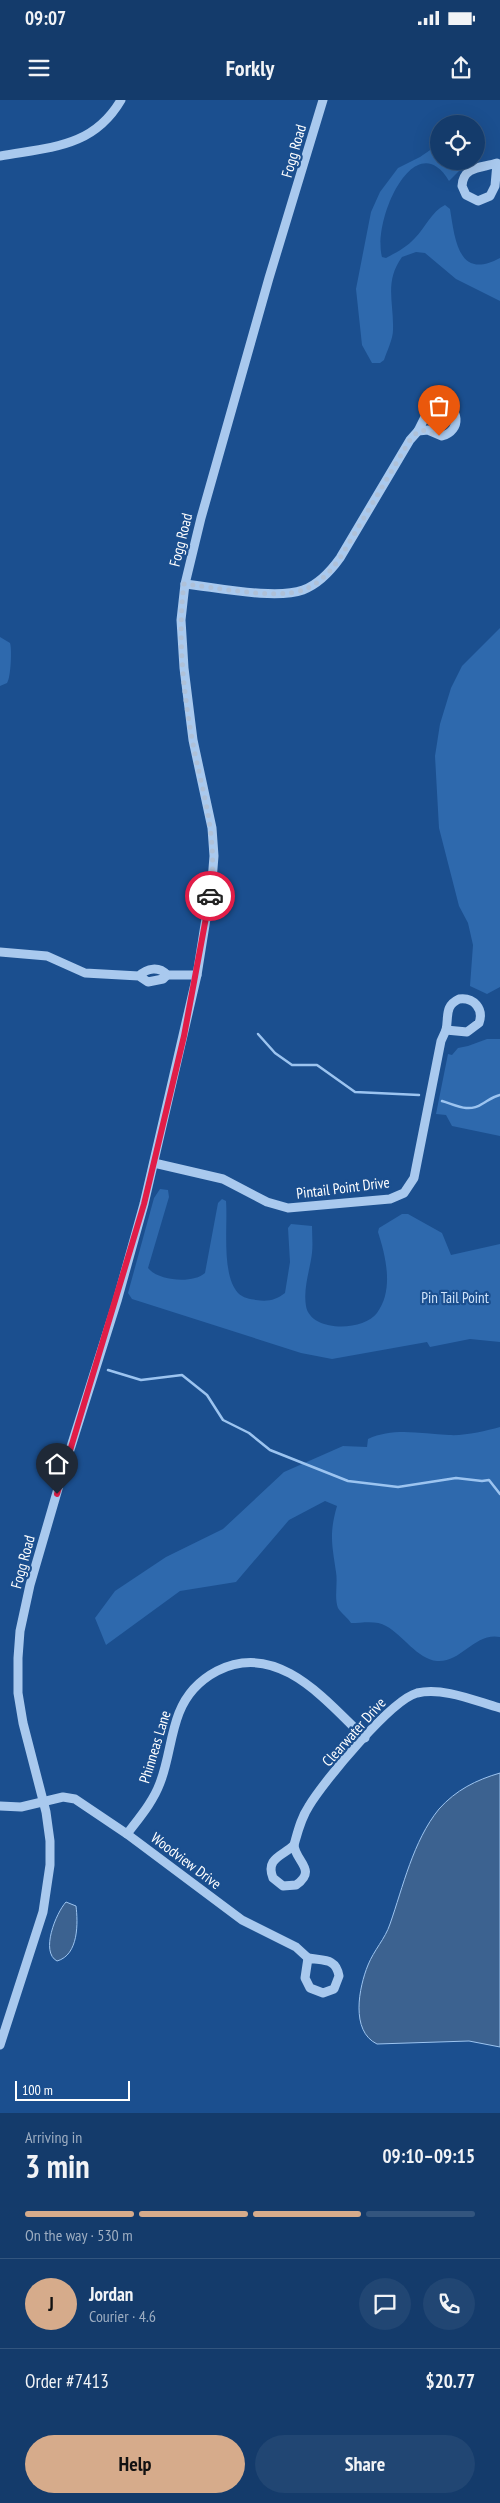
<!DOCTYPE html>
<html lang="en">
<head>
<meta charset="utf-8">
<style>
  :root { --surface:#143b6b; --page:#214673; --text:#f1f3f6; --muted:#9dadc1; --line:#33557e; --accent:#d6ab8b }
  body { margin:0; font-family:"PT Sans Narrow",sans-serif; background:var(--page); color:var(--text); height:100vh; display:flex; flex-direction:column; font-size:19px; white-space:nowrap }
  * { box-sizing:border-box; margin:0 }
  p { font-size:16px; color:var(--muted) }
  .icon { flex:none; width:28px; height:28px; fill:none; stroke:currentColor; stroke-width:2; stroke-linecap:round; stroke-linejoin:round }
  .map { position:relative; height:2013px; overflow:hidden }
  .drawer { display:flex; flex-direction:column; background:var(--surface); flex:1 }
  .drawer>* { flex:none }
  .fabs { position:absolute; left:430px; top:15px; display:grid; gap:10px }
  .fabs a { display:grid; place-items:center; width:55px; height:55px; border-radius:50%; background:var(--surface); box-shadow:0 5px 20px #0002,0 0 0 1px var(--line); font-size:25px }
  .scale { position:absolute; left:15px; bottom:12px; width:115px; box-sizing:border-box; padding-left:5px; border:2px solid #fff; border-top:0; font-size:14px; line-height:18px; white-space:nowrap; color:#fff; -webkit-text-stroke:4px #1b4f8f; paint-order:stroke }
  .pin { position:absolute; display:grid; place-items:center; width:42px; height:42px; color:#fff; margin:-51px -21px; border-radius:50% 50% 50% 0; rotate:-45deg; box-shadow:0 0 5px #0007 }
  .pin .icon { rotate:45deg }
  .courier { position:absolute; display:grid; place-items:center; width:50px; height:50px; margin:-25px; border:4px solid #e11d48; border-radius:50%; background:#fff; color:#222; box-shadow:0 1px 6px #0007 }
  .headline em { font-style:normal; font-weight:600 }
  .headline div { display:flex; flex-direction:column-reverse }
  .headline { display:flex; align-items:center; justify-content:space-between; height:85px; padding:0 25px }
  h1 { font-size:32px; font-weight:600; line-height:38px }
  .bar { display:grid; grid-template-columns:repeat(4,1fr); gap:8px 5px; align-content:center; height:60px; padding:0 25px }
  .bar i { height:6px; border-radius:4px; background:var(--line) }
  .bar .active { background:var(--accent) }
  .bar p { grid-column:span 4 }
  .line { display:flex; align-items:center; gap:12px; padding:0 25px; border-top:1px solid var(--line) }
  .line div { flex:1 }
  .round { display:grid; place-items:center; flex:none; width:52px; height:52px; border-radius:26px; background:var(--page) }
  .action { display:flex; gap:10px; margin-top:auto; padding:10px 25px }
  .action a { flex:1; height:58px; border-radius:30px; background:var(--accent); color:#111; font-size:20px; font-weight:600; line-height:58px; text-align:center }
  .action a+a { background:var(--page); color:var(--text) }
  .status { display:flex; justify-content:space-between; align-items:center; height:35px; padding:0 25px; background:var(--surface); direction:ltr }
  .status svg { height:14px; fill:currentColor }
  header { display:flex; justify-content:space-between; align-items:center; height:65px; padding:0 25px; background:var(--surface); font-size:22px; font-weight:600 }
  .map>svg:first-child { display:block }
</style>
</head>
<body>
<div class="status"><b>09:07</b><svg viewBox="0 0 49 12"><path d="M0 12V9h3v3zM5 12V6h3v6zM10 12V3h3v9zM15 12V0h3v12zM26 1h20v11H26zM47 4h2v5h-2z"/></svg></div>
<header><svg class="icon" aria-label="menu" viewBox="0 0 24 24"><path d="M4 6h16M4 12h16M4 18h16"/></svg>Forkly<svg class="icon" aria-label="share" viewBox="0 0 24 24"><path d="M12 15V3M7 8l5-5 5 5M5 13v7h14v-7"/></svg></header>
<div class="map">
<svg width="500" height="2013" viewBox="0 0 500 2013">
  <rect width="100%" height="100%" fill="#1b4f8f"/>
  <!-- green -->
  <g fill="#2e69ad">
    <path d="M439,44V61H469L449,81C415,24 372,120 382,157L386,158C397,152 407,147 415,138C425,128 432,111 445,105L450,109C455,139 458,181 500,158V201L456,179L425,153L416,152L402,157C384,182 394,202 393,230C393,239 387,251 384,260L380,263H372L362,245L356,189L371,112L380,92L398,68L420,57Z"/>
    <polygon points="500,528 500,887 487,894 470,886 473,845 468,823 459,806 439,728 435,656 440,624 451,588 462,566"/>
    <path d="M0,537L10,543C12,548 11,578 7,583C5,584 2,585 0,586Z"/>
    <polygon points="487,939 500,939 500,1036 452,1026 446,1015 436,1014 448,954 452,955 458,948 468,946"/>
    <path d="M160,1089L168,1090L169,1097L148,1168C158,1181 193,1184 205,1173L218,1103L222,1099L226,1101C228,1126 221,1174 238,1193C243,1198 250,1199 256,1200C268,1202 276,1200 285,1193L290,1162L288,1128L291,1124L312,1126C312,1135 313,1144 312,1153C310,1170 303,1188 306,1206C310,1232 363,1232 377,1213C394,1190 386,1157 378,1132L379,1128L402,1114H408L442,1133L451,1155L500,1144V1242L470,1239L430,1247L427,1242L332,1259L301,1253L132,1199L128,1193L154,1098Z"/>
    <path d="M500,1327V1537C475,1532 461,1563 437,1561C417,1559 403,1535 386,1526C377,1520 362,1523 351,1523C348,1518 341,1513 338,1508C334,1497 338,1484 336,1472C332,1444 329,1434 337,1406L325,1401L289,1420L236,1482L180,1491L106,1545L95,1518L115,1491L166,1457L223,1429L284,1372L343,1346L367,1347L368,1339C394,1327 422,1334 449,1335C465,1336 485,1331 500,1327Z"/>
  </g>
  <!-- water -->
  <g fill="#3c6290" stroke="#9cc4f0">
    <path d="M500,1673V1947L469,1941L377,1944C350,1931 359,1887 368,1865C374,1850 385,1839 390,1824C403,1787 413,1741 439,1709C456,1690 476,1680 500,1673Z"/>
    <path d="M66,1802L76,1806C78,1822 79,1855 57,1861C40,1852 56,1813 66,1802Z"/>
  </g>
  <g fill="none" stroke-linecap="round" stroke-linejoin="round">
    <!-- stream -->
    <g stroke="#9cc4f0" stroke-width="2.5">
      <polyline points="258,934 275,953 292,965 317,965 355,992 419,995"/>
      <path d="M442,1001C456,1005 468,1013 482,1004C489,1000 492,997 500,995"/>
      <polyline points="108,1270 141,1280 182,1275 207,1295 223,1320 249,1333 270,1350 348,1381 398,1387 456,1378 482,1381 489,1380 500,1394"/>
    </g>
    <!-- minor -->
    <g stroke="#a9c9ee" stroke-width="9">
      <path d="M0,56C50,47 93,48 121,0"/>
      <path d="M497,63L495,86L490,96L478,101L466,95L462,86C463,66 482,68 497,63Z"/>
      <path d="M440,304C460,306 462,331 442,336L428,330L418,331L429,309Z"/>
      <path d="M185,484C215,487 275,500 303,490C319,484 330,472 340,458L410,340L418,331"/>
      <path d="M0,852L47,856L85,873L139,876L148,882L163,879L167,875C159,866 147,868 139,876"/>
      <polyline points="167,875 197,875"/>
      <path d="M459,899C474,897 484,909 479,923L467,932L446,930C449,917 444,906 459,899Z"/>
      <polyline points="154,1063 223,1079 267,1102 288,1108 390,1099 404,1093 414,1078 441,941 446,930"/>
      <polyline points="0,1706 21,1707 63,1697 75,1699 127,1734 242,1820 296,1847 308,1858"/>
      <path d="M127,1734C139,1718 153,1702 160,1683C169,1660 170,1636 179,1613C186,1595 200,1580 217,1571C278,1540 326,1601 365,1638"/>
      <path d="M294,1745C298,1731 301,1718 309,1706C324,1681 391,1600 417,1593C444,1587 475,1601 500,1608"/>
      <path d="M294,1745C295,1761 318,1770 296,1785L283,1786L273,1778C265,1758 283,1756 294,1745Z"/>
      <path d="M308,1858C322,1861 336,1857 339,1876L334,1889L323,1893L310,1888L305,1878Z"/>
      <polyline points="0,1945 43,1812 50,1765 50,1741 46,1712 23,1623 18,1593 18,1558 20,1531 30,1485 62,1375 117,1201 144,1104 197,875 212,781 214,756 212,728 193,640 184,568 181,520 185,484 201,418 269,178 323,0"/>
    </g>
  </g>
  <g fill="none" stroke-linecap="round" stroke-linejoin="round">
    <!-- done -->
    <path stroke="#afc1d8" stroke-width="5" stroke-dasharray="0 9" d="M210,796C218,744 206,704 195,654C184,599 177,539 184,484C215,487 275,500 303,490C319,484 330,472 340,458L410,340C422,325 423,331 439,336"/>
    <!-- route -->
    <polyline stroke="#e11d48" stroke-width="6" points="57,1394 144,1104 184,936 210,796"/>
  </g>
  <g text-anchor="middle" stroke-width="4.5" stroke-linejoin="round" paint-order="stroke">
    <!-- street labels -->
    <g font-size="15" fill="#fff" stroke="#1b4f8f">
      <text transform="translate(294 51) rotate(-74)" y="5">Fogg Road</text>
      <text transform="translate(181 440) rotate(-76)" y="5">Fogg Road</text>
      <text transform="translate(343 1088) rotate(-7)" y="5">Pintail Point Drive</text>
      <text transform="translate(23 1462) rotate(-75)" y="5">Fogg Road</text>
      <text transform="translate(354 1632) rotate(-48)" y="5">Clearwater Drive</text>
      <text transform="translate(155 1647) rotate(-73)" y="5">Phinneas Lane</text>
      <text transform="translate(186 1761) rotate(37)" y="5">Woodview Drive</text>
    </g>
    <!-- park labels -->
    <g font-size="15" fill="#cfe3fa" stroke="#1b4f8f">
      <text x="455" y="1203">Pin Tail Point</text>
    </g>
  </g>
</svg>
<div class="fabs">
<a><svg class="icon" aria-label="locate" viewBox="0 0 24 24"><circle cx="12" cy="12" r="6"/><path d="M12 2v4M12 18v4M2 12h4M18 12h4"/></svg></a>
</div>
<div class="scale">100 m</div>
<div class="pin" style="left:439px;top:336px;background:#ea580c"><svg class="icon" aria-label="bag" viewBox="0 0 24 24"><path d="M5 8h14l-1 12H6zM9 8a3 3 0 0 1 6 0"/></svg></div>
<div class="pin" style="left:57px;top:1394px;background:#1f2937"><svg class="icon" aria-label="home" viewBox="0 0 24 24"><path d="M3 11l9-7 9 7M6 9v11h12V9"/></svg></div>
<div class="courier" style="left:210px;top:796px"><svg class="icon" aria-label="car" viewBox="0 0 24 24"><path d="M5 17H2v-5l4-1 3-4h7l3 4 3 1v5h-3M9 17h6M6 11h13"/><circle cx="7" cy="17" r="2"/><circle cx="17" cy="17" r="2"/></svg></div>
</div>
<section class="drawer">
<div class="headline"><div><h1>3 min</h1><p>Arriving in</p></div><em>09:10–09:15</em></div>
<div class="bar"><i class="active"></i><i class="active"></i><i class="active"></i><i></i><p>On the way · 530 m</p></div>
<div class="line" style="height:90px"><b class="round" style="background:var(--accent);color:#111">J</b><div><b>Jordan</b><p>Courier · 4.6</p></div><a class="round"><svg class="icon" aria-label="chat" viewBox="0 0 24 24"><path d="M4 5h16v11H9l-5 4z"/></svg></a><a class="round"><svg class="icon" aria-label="phone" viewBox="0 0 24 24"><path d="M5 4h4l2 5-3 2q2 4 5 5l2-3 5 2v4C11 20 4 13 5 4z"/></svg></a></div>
<div class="line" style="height:65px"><div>Order #7413</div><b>$20.77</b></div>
<div class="action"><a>Help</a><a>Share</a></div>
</section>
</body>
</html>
